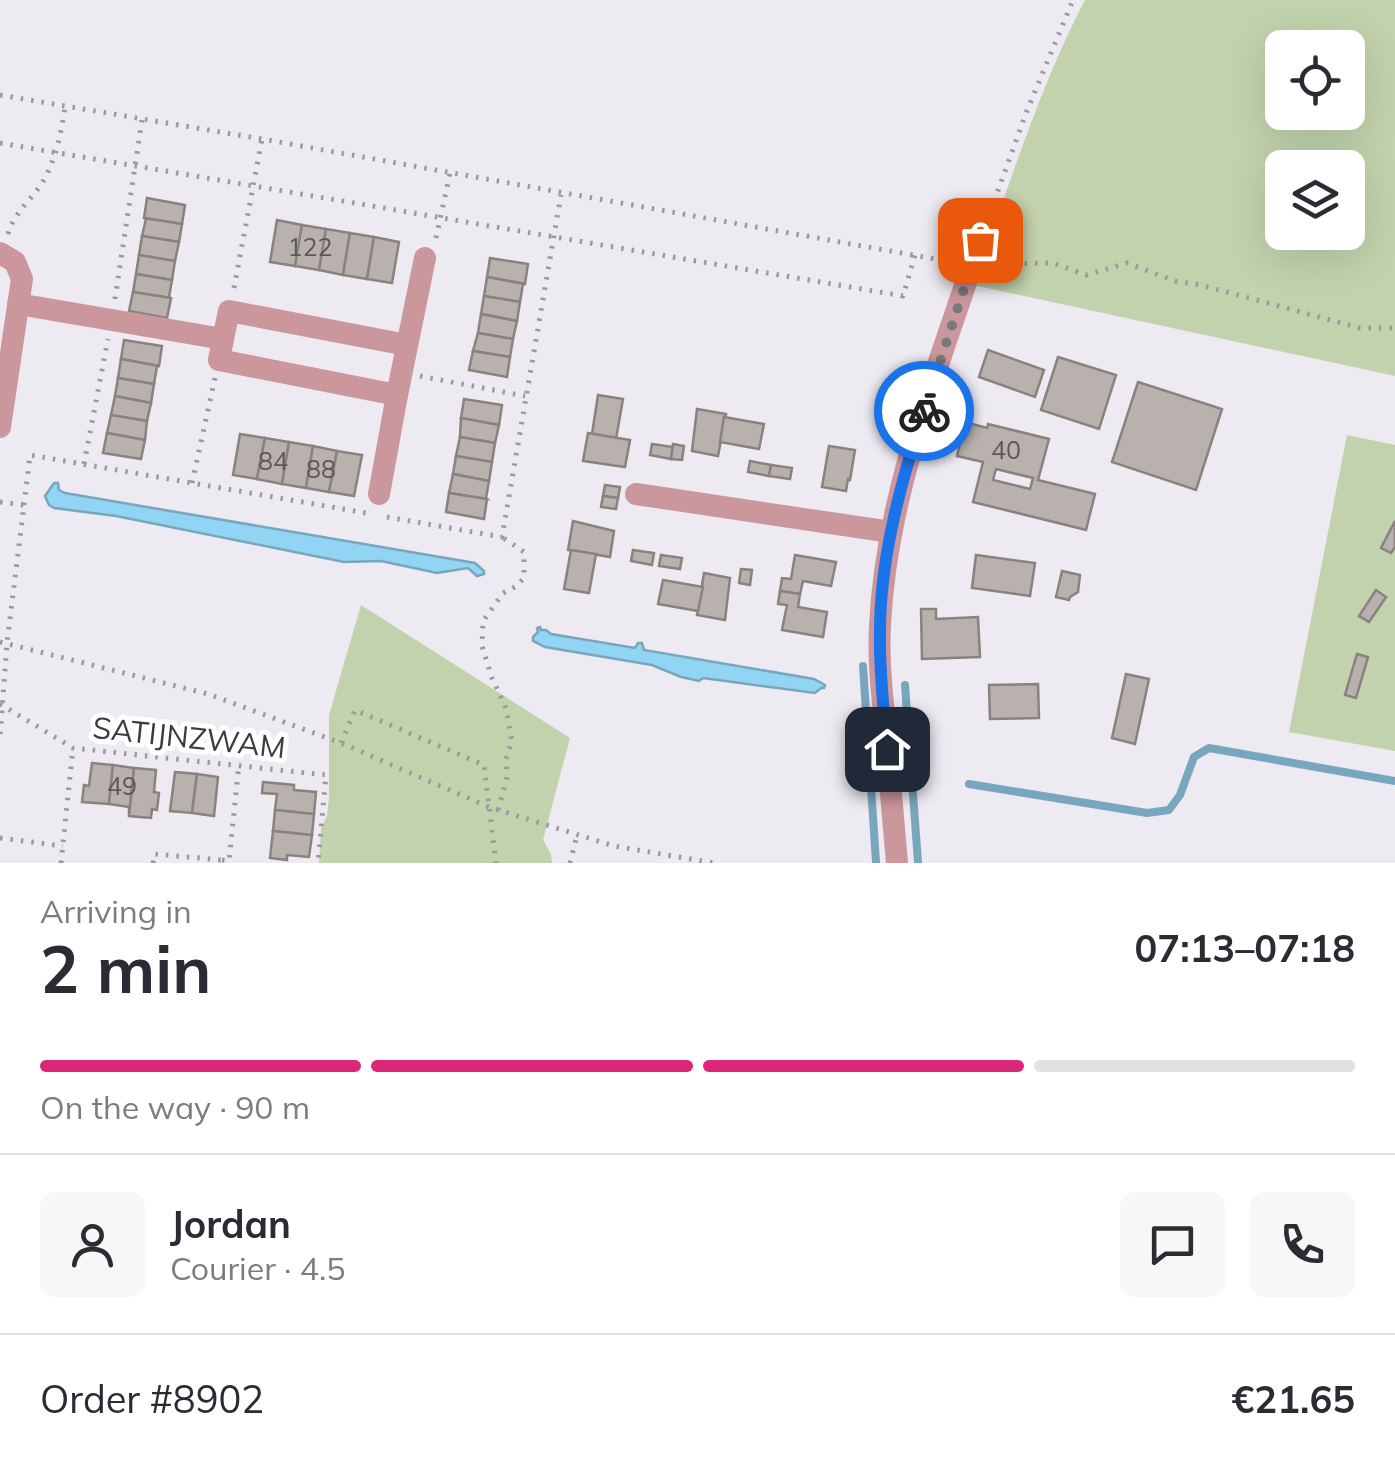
<!DOCTYPE html>
<html lang="en">
<head>
<meta charset="utf-8">
<style>
  :root { --surface:#fff; --page:#f7f7f7; --text:#2b2b33; --muted:#7c7c81; --line:#e1e1e2; --accent:#db2777 }
  body { margin:0; font-family:Mulish,sans-serif; background:var(--page); color:var(--text); height:100vh; display:flex; flex-direction:column; font-size:38px; white-space:nowrap }
  * { box-sizing:border-box; margin:0 }
  p { font-size:32px; color:var(--muted) }
  .icon { flex:none; width:55px; height:55px; fill:none; stroke:currentColor; stroke-width:2; stroke-linecap:round; stroke-linejoin:round }
  .map { position:relative; height:863px; overflow:hidden }
  .side { display:flex; flex-direction:column; background:var(--surface); flex:1 }
  .side>* { flex:none }
  .buttons { position:absolute; left:1265px; top:30px; display:grid; gap:20px }
  .buttons a { display:grid; place-items:center; width:100px; height:100px; border-radius:15px; background:var(--surface); box-shadow:0 10px 40px #0002; font-size:50px }
  .pin { position:absolute; display:grid; place-items:center; width:85px; height:85px; color:#fff; margin:-42px; border-radius:20px; box-shadow:0 5px 15px #0006 }
  .courier { position:absolute; display:grid; place-items:center; width:100px; height:100px; margin:-50px; border:8px solid #1a73e8; border-radius:50%; background:#fff; color:#222; box-shadow:0 2px 12px #0007 }
  .head em { font-style:normal; font-weight:700 }
  .head div { display:flex; flex-direction:column-reverse }
  .head { display:flex; align-items:center; justify-content:space-between; height:170px; padding:0 40px }
  h1 { font-size:65px; font-weight:700; line-height:75px }
  .bar { display:grid; grid-template-columns:repeat(4,1fr); gap:15px 10px; align-content:center; height:120px; padding:0 40px }
  .bar i { height:12px; border-radius:8px; background:var(--line) }
  .bar .selected { background:var(--accent) }
  .bar p { grid-column:span 4 }
  .line { display:flex; align-items:center; gap:25px; padding:0 40px; border-top:2px solid var(--line) }
  .line div { flex:1 }
  .round { display:grid; place-items:center; flex:none; width:105px; height:105px; border-radius:15px; background:var(--page) }
  .map>svg:first-child { display:block }
</style>
</head>
<body>
<div class="map">
<svg width="1395" height="863" viewBox="0 0 1395 863">
  <rect width="100%" height="100%" fill="#edeaf2"/>
  <!-- green -->
  <g fill="#c2d2ac" fill-rule="evenodd">
    <path d="M1085,0H1395V376L973,285C1008,190 1038,90 1085,0ZM1282,48H1348V112H1282ZM1282,168H1348V232H1282Z"/>
    <polygon points="1347,435 1395,445 1395,751 1289,732"/>
    <polygon points="361,605 570,738 543,840 551,854 552,863 319,863 321,828 327,816 329,798 329,715"/>
  </g>
  <!-- water -->
  <g fill="#92d4f4" stroke="#78a6bd" stroke-width="2.5">
    <polygon points="54,483 58,483 59,490 65,493 475,563 484,571 484,574 477,576 468,568 437,573 381,561 344,562 116,516 54,508 49,505 45,496"/>
    <polygon points="540,627 541,630 546,630 551,634 635,648 638,643 642,643 644,650 814,679 825,685 824,688 821,688 815,693 703,678 699,681 681,677 652,665 545,647 533,641 533,637 538,632 537,628"/>
  </g>
  <g fill="none" stroke-linecap="round" stroke-linejoin="round">
    <!-- stream -->
    <g stroke="#78a6bd" stroke-width="8">
      <polyline points="863,666 876,862"/>
      <polyline points="905,685 918,862"/>
      <polyline points="969,784 1147,813 1169,810 1180,795 1194,757 1209,748 1395,781"/>
    </g>
  </g>
  <!-- building -->
  <g fill="#b9b1ad" stroke="#8a827e" stroke-width="2.5" fill-rule="evenodd">
    <polygon points="147,198 185,205 182,224 144,218"/>
    <polygon points="144,218 182,224 179,242 142,236 146,219"/>
    <polygon points="277,220 302,225 295,266 270,262"/>
    <polygon points="302,225 326,229 319,270 295,266"/>
    <polygon points="326,229 350,233 343,275 319,270"/>
    <polygon points="350,233 374,237 367,279 343,275"/>
    <polygon points="142,236 179,242 175,261 139,255"/>
    <polygon points="374,237 399,242 392,283 367,279"/>
    <polygon points="139,255 175,261 172,280 136,274"/>
    <polygon points="490,258 528,264 525,284 487,277"/>
    <polygon points="136,274 172,280 169,297 171,298 133,292"/>
    <polygon points="487,277 525,284 523,284 520,302 484,296"/>
    <polygon points="133,292 171,298 167,318 129,311"/>
    <polygon points="484,296 520,302 517,321 481,314"/>
    <polygon points="481,314 517,321 513,339 478,333"/>
    <polygon points="478,333 513,339 510,357 473,351"/>
    <polygon points="124,340 162,346 159,366 121,359"/>
    <polygon points="988,350 1044,370 1035,397 979,377"/>
    <polygon points="473,351 510,357 507,377 469,370"/>
    <polygon points="1058,357 1116,375 1099,429 1041,410"/>
    <polygon points="121,359 159,366 157,366 154,384 118,378"/>
    <polygon points="118,378 154,384 151,403 115,396"/>
    <polygon points="1138,382 1222,409 1196,490 1112,462"/>
    <polygon points="598,395 623,399 616,439 592,434"/>
    <polygon points="115,396 151,403 147,421 111,415"/>
    <polygon points="464,399 502,405 499,425 461,418"/>
    <polygon points="697,409 726,414 718,456 692,451"/>
    <polygon points="111,415 147,421 145,440 107,433"/>
    <polygon points="724,417 764,424 759,449 720,442"/>
    <polygon points="461,418 499,425 495,443 460,437"/>
    <path d="M965,422L987,428L988,424L1049,439L1038,480L1095,494L1086,530L973,502L983,462L957,456ZM996,469L1033,478L1030,489L993,480Z"/>
    <polygon points="107,433 145,440 141,459 103,453"/>
    <polygon points="588,433 630,440 625,467 583,461"/>
    <polygon points="240,434 265,438 257,479 233,475"/>
    <polygon points="460,437 495,443 492,462 456,456"/>
    <polygon points="265,438 289,442 282,484 257,479"/>
    <polygon points="289,442 313,446 306,488 282,484"/>
    <polygon points="652,444 673,447 671,459 650,455"/>
    <polygon points="673,444 684,446 682,460 671,459"/>
    <polygon points="313,446 337,451 329,492 306,488"/>
    <polygon points="829,446 855,450 850,480 848,479 846,491 822,487"/>
    <polygon points="337,451 362,455 354,496 329,492"/>
    <polygon points="456,456 492,462 489,481 453,474"/>
    <polygon points="750,461 771,465 769,476 748,472"/>
    <polygon points="771,465 792,468 790,479 769,476"/>
    <polygon points="453,474 489,481 486,498 487,499 449,493"/>
    <polygon points="605,485 620,487 618,498 603,496"/>
    <polygon points="449,493 487,499 484,519 446,512"/>
    <polygon points="603,496 618,498 616,509 601,507"/>
    <polygon points="573,521 614,531 610,557 568,550"/>
    <polygon points="1395,521 1395,547 1391,553 1381,548"/>
    <polygon points="571,550 596,554 589,593 564,589"/>
    <polygon points="633,550 654,553 652,565 631,561"/>
    <polygon points="661,555 682,558 680,569 659,566"/>
    <polygon points="795,555 836,562 831,586 803,581 800,594 780,591 782,578 791,579"/>
    <polygon points="976,555 1035,563 1030,596 972,588"/>
    <polygon points="741,569 752,570 750,585 739,583"/>
    <polygon points="1062,571 1080,575 1078,592 1070,597 1069,600 1056,597"/>
    <polygon points="704,573 730,578 725,620 697,615"/>
    <polygon points="663,580 703,587 698,611 658,604"/>
    <polygon points="1376,590 1386,597 1369,622 1359,616"/>
    <polygon points="780,591 800,594 798,607 827,612 823,637 782,630 787,605 778,604"/>
    <polygon points="921,609 936,609 936,619 978,617 980,657 922,659"/>
    <polygon points="1357,654 1368,657 1356,698 1345,695"/>
    <polygon points="1126,674 1149,679 1135,744 1112,738"/>
    <polygon points="1038,684 1039,718 990,719 989,685"/>
    <polygon points="92,763 113,765 109,804 82,802 84,785 89,786"/>
    <polygon points="113,765 134,768 129,816 129,807 109,804"/>
    <polygon points="134,768 156,770 154,792 159,793 157,810 152,809 151,818 129,816"/>
    <polygon points="175,772 197,774 192,813 170,811"/>
    <polygon points="197,774 218,777 214,816 192,813"/>
    <polygon points="263,782 294,785 294,790 316,792 314,814 275,810 277,794 262,793"/>
    <polygon points="275,810 314,814 312,835 273,831"/>
    <polygon points="273,831 312,835 309,857 287,855 287,860 270,858"/>
  </g>
  <g fill="none" stroke-linecap="round" stroke-linejoin="round">
    <!-- path -->
    <g stroke="#9b999f" stroke-width="5" stroke-dasharray="2.5 8" stroke-linecap="butt">
      <polyline points="0,95 262,139 952,262"/>
      <polyline points="0,143 903,296 915,255"/>
      <polyline points="987,221 1026,113 1073,0"/>
      <path d="M8,234C14,212 34,198 45,178C57,155 61,133 65,107"/>
      <polyline points="436,238 450,173"/>
      <polyline points="993,264 1053,263 1086,275 1127,263 1175,281 1201,285 1360,328 1395,328"/>
      <polyline points="234,288 262,139"/>
      <polyline points="115,299 142,120"/>
      <polyline points="420,376 525,396"/>
      <polyline points="84,464 108,339"/>
      <polyline points="192,483 215,378"/>
      <polyline points="0,502 24,505 7,643 0,737"/>
      <polyline points="24,505 30,455 366,513"/>
      <polyline points="387,517 502,537 561,195"/>
      <polyline points="0,642 208,694 341,743 489,807 614,846 714,863"/>
      <polyline points="0,704 73,748 326,775 318,863"/>
      <polyline points="341,743 355,710 484,765 496,863"/>
      <polyline points="498,810 507,777 506,759 512,741 506,708 492,678 482,646 483,621 503,593 515,587 524,578 524,552 502,537"/>
      <polyline points="0,838 63,846"/>
      <polyline points="222,860 229,861 239,764"/>
      <polyline points="61,863 73,748"/>
      <polyline points="153,863 154,854 222,860"/>
      <polyline points="570,863 577,835"/>
    </g>
    <!-- minor -->
    <g stroke="#cb979c" stroke-width="22">
      <polyline points="0,253 15,262 22,279 0,427"/>
      <polyline points="18,304 223,339 219,360 397,395"/>
      <polyline points="223,339 229,311 407,345"/>
      <polyline points="379,494 397,395 425,258"/>
      <polyline points="636,494 891,532"/>
      <path d="M897,863C893,817 889,771 885,725C882,692 878,659 880,626C886,493 939,366 980,241"/>
    </g>
  </g>
  <g fill="none" stroke-linecap="round" stroke-linejoin="round">
    <!-- done -->
    <polyline stroke="#79787c" stroke-width="10" stroke-dasharray="0 18" points="924,411 980,240"/>
    <!-- route -->
    <path stroke="#1a73e8" stroke-width="12" d="M887,749C884,710 879,671 880,632C880,558 901,481 924,411"/>
  </g>
  <g text-anchor="middle" stroke-width="10" stroke-linejoin="round" paint-order="stroke">
    <!-- number labels -->
    <g font-size="25" fill="#5a5859">
      <text x="310" y="256">122</text>
      <text x="1006" y="459">40</text>
      <text x="273" y="470">84</text>
      <text x="321" y="478">88</text>
      <text x="122" y="795">49</text>
    </g>
    <!-- street labels -->
    <g font-size="30" fill="#3b3a3d" stroke="#fff">
      <text transform="translate(189 738) rotate(6)" y="10">SATIJNZWAM</text>
    </g>
  </g>
</svg>
<div class="buttons">
<a><svg class="icon" aria-label="locate" viewBox="0 0 24 24"><circle cx="12" cy="12" r="6"/><path d="M12 2v4M12 18v4M2 12h4M18 12h4"/></svg></a>
<a><svg class="icon" aria-label="layers" viewBox="0 0 24 24"><path d="M12 4l9 5-9 5-9-5zM3 14l9 5 9-5"/></svg></a>
</div>
<div class="pin" style="left:980px;top:240px;background:#ea580c"><svg class="icon" aria-label="bag" viewBox="0 0 24 24"><path d="M5 8h14l-1 12H6zM9 8a3 3 0 0 1 6 0"/></svg></div>
<div class="pin" style="left:887px;top:749px;background:#1f2937"><svg class="icon" aria-label="home" viewBox="0 0 24 24"><path d="M3 11l9-7 9 7M6 9v11h12V9"/></svg></div>
<div class="courier" style="left:924px;top:411px"><svg class="icon" aria-label="bike" viewBox="0 0 24 24"><circle cx="6" cy="16" r="4"/><circle cx="18" cy="16" r="4"/><path d="M6 16l4-8h5l3 8M10 8l3 8H6M13 5h3"/></svg></div>
</div>
<section class="side">
<div class="head"><div><h1>2 min</h1><p>Arriving in</p></div><em>07:13–07:18</em></div>
<div class="bar"><i class="selected"></i><i class="selected"></i><i class="selected"></i><i></i><p>On the way · 90 m</p></div>
<div class="line" style="height:180px"><a class="round"><svg class="icon" aria-label="person" viewBox="0 0 24 24"><circle cx="12" cy="8" r="4"/><path d="M4 21q1-7 8-7t8 7"/></svg></a><div><b>Jordan</b><p>Courier · 4.5</p></div><a class="round"><svg class="icon" aria-label="chat" viewBox="0 0 24 24"><path d="M4 5h16v11H9l-5 4z"/></svg></a><a class="round"><svg class="icon" aria-label="phone" viewBox="0 0 24 24"><path d="M5 4h4l2 5-3 2q2 4 5 5l2-3 5 2v4C11 20 4 13 5 4z"/></svg></a></div>
<div class="line" style="height:130px"><div>Order #8902</div><b>€21.65</b></div>
</section>
</body>
</html>
